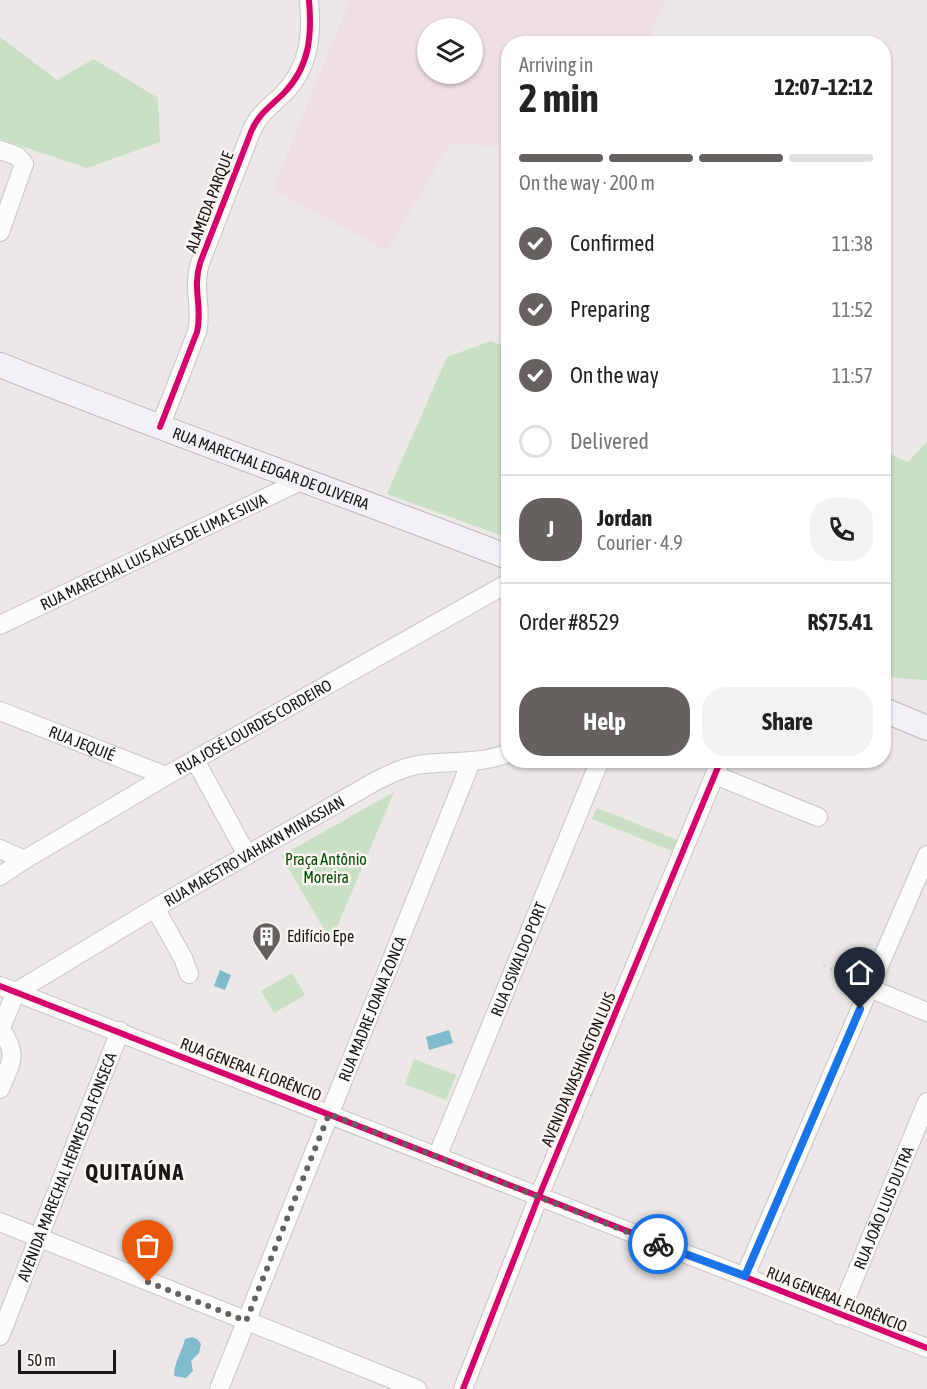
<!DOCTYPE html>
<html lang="en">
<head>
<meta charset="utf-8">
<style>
  :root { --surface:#fff; --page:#f2f2f2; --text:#222; --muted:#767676; --line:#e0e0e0; --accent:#64615f }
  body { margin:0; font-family:"Asap Condensed",sans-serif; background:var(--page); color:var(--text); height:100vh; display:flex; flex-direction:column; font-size:22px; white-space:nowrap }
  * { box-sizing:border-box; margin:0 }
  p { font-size:20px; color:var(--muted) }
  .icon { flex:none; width:33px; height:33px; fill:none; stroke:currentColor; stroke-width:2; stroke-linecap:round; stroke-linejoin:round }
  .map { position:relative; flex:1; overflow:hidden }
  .drawer { position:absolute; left:501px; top:36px; width:390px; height:732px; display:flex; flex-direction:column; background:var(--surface); border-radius:24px; box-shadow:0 2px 4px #0004 }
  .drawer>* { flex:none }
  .fabs { position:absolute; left:417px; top:18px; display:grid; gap:12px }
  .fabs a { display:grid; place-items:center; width:66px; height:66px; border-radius:50%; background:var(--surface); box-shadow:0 2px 4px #0004; font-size:30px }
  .scale { position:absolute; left:18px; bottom:15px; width:98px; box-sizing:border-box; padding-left:6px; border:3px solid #1a1816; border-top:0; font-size:16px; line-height:21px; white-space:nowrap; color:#1a1816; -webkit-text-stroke:4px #fcf4f1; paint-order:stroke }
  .pin { position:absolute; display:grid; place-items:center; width:51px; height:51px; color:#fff; margin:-62px -26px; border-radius:50% 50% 50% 0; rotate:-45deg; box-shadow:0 0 6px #0007 }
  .pin .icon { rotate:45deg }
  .courier { position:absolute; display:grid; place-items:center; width:60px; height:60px; margin:-30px; border:4px solid #1a73e8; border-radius:50%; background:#fff; color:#222; box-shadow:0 2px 8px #0007 }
  .overview em { font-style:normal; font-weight:700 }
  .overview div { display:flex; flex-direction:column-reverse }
  .overview { display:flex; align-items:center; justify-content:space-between; height:102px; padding:0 18px }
  h1 { font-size:39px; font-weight:700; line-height:45px }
  .bar { display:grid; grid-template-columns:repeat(4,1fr); gap:9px 6px; align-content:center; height:72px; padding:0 18px }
  .bar i { height:8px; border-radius:4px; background:var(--line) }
  .bar .selected { background:var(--accent) }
  .bar p { grid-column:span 4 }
  .line { display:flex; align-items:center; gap:15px; padding:0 18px; border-top:2px solid var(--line) }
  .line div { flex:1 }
  .round { display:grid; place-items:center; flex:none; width:63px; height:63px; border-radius:24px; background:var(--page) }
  ol { padding:0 18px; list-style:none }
  li { display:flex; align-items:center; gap:18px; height:66px }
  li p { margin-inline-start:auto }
  li .icon { padding:6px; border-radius:50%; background:var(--accent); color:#fff; stroke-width:4 }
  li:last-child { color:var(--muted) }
  li i { width:33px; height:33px; border:3px solid var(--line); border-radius:50% }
  .button { display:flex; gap:12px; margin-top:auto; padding:12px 18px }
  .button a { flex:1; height:69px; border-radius:24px; background:var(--accent); color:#fff; font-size:24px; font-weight:700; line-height:69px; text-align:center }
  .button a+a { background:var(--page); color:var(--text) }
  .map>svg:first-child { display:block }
</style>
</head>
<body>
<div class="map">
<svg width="927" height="1389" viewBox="0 0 927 1389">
  <rect width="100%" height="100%" fill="#ece8e7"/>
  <!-- education -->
  <path fill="#efdfe2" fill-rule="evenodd" d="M350,0H665L647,43L508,44V146L450,144L387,251L273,189ZM428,28H472V74H428Z"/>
  <!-- green -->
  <g fill="#c9e0c5">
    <polygon points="0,37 57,80 94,59 158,98 160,142 87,168 0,139"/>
    <polygon points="491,341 508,348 508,444 505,452 508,453 508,538 387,494 447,357"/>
    <polygon points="927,442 927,680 895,678 884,674 884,451 908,462"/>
    <polygon points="394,792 331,941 281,856"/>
    <polygon points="597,808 677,840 672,851 592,819"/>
    <polygon points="292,973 305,995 274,1013 261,991"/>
    <polygon points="414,1059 456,1075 446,1100 405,1084"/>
  </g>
  <!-- water -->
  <g fill="#81bbce">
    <polygon points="220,970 231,975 225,990 214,986"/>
    <polygon points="449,1030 453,1043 429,1050 426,1037"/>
    <path d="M192,1337L197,1339L201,1344L199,1353L191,1361L193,1371L186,1378L174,1376C174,1362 182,1352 185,1339Z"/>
  </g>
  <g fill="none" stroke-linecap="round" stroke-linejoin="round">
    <defs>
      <g id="minor">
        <polyline points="0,150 17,156 24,164 0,232"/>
        <path d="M160,427L197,332C203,307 192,290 200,263L251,132C258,114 271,106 284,93C310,66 312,35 309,0"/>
        <path id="s1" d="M0,625L305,479"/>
        <path id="s2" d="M0,711L166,776"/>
        <polyline points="195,760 247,855"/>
        <polyline points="715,775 818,817"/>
        <polyline points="0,849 24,860"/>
        <path id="s3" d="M0,876L24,860L166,776L508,583"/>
        <polyline points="155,908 183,958 189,974"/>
        <polyline points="0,986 927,1348"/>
        <polyline points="869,988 927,1012"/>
        <path id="s4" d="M0,1030L16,992L155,908L374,782C388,775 401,768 417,765C448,760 479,765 508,753"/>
        <path d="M0,1089C11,1062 19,1056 1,1029"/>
        <path id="s5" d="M437,1157L600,760"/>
        <polyline points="0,1222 417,1389"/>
        <polyline points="745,1276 927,855"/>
        <path id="s6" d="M839,1315L927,1102"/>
        <path id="s7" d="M0,1336L120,1031"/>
        <path id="s8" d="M219,1389L471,762"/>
        <polyline points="463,1389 539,1196 721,760"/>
      </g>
      <g id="major">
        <path id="s9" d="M0,365C168,432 339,492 508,557"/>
        <polyline points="884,710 927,728"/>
      </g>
    </defs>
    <!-- minor casing -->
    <use href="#minor" stroke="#c8c5c4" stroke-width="20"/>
    <!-- major casing -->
    <use href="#major" stroke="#bab5bc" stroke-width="26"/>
    <!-- path -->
    <g stroke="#d4d3d2" stroke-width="2" stroke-dasharray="3 4.5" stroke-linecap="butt">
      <polyline points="594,813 670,842"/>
      <polyline points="823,965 856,982"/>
    </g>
    <!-- minor -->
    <use href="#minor" stroke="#fcfcfb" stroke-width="18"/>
    <!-- major -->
    <use href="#major" stroke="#f3f1f5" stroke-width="24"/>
    <defs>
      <g id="cycleway">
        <path d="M160,427L197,332C203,307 192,290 200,263L251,132C258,114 271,106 284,93C310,66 312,35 309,0"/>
        <polyline points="0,986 927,1348"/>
        <polyline points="463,1389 539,1196 721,760"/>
      </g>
    </defs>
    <!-- cycleway casing -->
    <use href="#cycleway" stroke="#fcf4f1" stroke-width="10"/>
    <!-- cycleway -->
    <use href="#cycleway" stroke="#d6006c" stroke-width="6"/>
  </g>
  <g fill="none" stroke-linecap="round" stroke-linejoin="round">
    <!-- done -->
    <polyline stroke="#64615f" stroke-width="6" stroke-dasharray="0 10.8" points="148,1282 246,1321 329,1114 658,1244"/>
    <!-- route -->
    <polyline stroke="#1a73e8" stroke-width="8" points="658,1244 745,1276 860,1009"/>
  </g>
  <!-- icons -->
  <defs>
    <symbol id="building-pin" viewBox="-11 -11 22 30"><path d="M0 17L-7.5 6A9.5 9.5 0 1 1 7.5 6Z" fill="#64615f" stroke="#fcf4f1"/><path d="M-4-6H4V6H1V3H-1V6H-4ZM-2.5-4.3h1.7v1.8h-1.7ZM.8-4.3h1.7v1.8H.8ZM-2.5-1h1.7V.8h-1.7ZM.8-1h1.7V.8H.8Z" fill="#fff"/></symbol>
  </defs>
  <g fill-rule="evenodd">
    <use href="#building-pin" x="250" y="920" width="33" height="45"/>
  </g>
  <g text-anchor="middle" stroke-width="5" stroke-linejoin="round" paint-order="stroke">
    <!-- street labels -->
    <g font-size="16" fill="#1a1816" stroke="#fcf4f1">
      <text transform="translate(209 202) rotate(-69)" y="6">ALAMEDA PARQUE</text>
      <text dy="6" stroke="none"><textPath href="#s9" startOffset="290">RUA MARECHAL EDGAR DE OLIVEIRA</textPath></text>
      <text dy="6" stroke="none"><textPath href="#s1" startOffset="170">RUA MARECHAL LUIS ALVES DE LIMA E SILVA</textPath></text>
      <text dy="6" stroke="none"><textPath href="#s3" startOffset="294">RUA JOSÉ LOURDES CORDEIRO</textPath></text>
      <text dy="6" stroke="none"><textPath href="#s2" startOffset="88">RUA JEQUIÉ</textPath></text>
      <text dy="6" stroke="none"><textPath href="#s4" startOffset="318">RUA MAESTRO VAHAKN MINASSIAN</textPath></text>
      <text dy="6" stroke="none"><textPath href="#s5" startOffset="214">RUA OSWALDO PORT</textPath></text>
      <text dy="6" stroke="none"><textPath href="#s8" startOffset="410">RUA MADRE JOANA ZONCA</textPath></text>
      <text transform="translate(251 1069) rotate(21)" y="6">RUA GENERAL FLORÊNCIO</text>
      <text transform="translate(578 1069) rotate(-67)" y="6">AVENIDA WASHINGTON LUIS</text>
      <text dy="6" stroke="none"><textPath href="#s7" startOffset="182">AVENIDA MARECHAL HERMES DA FONSECA</textPath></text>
      <text dy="6" stroke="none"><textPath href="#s6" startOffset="116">RUA JOÃO LUIS DUTRA</textPath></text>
      <text transform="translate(837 1299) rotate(22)" y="6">RUA GENERAL FLORÊNCIO</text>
    </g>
    <!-- park labels -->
    <g font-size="16" fill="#024d05" stroke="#fcf4f1">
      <text x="326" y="865">Praça Antônio<tspan x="326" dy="18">Moreira</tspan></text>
    </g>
    <!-- poi labels -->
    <g font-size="16" fill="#1a1816" stroke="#fcf4f1" text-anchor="start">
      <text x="287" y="942">Edifício Epe</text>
    </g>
    <!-- district labels -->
    <g font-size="22" font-weight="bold" letter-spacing="1.5" fill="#1a1816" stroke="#fcf4f1">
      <text x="135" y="1180">QUITAÚNA</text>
    </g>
  </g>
</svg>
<div class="fabs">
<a><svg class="icon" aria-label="layers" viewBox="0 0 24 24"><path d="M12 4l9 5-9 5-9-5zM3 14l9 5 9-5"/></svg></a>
</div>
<div class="scale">50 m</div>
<div class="pin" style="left:148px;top:1282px;background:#ea580c"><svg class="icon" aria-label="bag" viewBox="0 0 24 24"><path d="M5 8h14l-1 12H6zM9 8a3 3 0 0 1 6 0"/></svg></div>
<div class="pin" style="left:860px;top:1009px;background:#1f2937"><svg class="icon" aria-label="home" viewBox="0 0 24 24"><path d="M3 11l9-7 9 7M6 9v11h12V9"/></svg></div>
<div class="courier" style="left:658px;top:1244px"><svg class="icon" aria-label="bike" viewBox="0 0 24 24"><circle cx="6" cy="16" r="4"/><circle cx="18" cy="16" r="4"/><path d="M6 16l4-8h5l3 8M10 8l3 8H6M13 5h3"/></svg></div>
<section class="drawer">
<div class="overview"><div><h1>2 min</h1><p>Arriving in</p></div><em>12:07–12:12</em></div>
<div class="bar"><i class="selected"></i><i class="selected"></i><i class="selected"></i><i></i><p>On the way · 200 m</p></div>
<ol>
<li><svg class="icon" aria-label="check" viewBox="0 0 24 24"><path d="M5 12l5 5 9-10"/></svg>Confirmed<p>11:38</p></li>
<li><svg class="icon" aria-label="check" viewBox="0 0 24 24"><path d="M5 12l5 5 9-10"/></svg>Preparing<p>11:52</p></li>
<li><svg class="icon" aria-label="check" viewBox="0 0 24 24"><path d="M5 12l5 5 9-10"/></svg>On the way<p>11:57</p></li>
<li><i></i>Delivered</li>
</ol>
<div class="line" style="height:108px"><b class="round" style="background:var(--accent);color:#fff">J</b><div><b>Jordan</b><p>Courier · 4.9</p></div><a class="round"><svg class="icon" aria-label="phone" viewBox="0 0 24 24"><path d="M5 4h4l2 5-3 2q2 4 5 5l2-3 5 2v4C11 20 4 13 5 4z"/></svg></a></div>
<div class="line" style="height:78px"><div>Order #8529</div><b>R$75.41</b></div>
<div class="button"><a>Help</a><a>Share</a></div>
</section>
</div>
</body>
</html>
